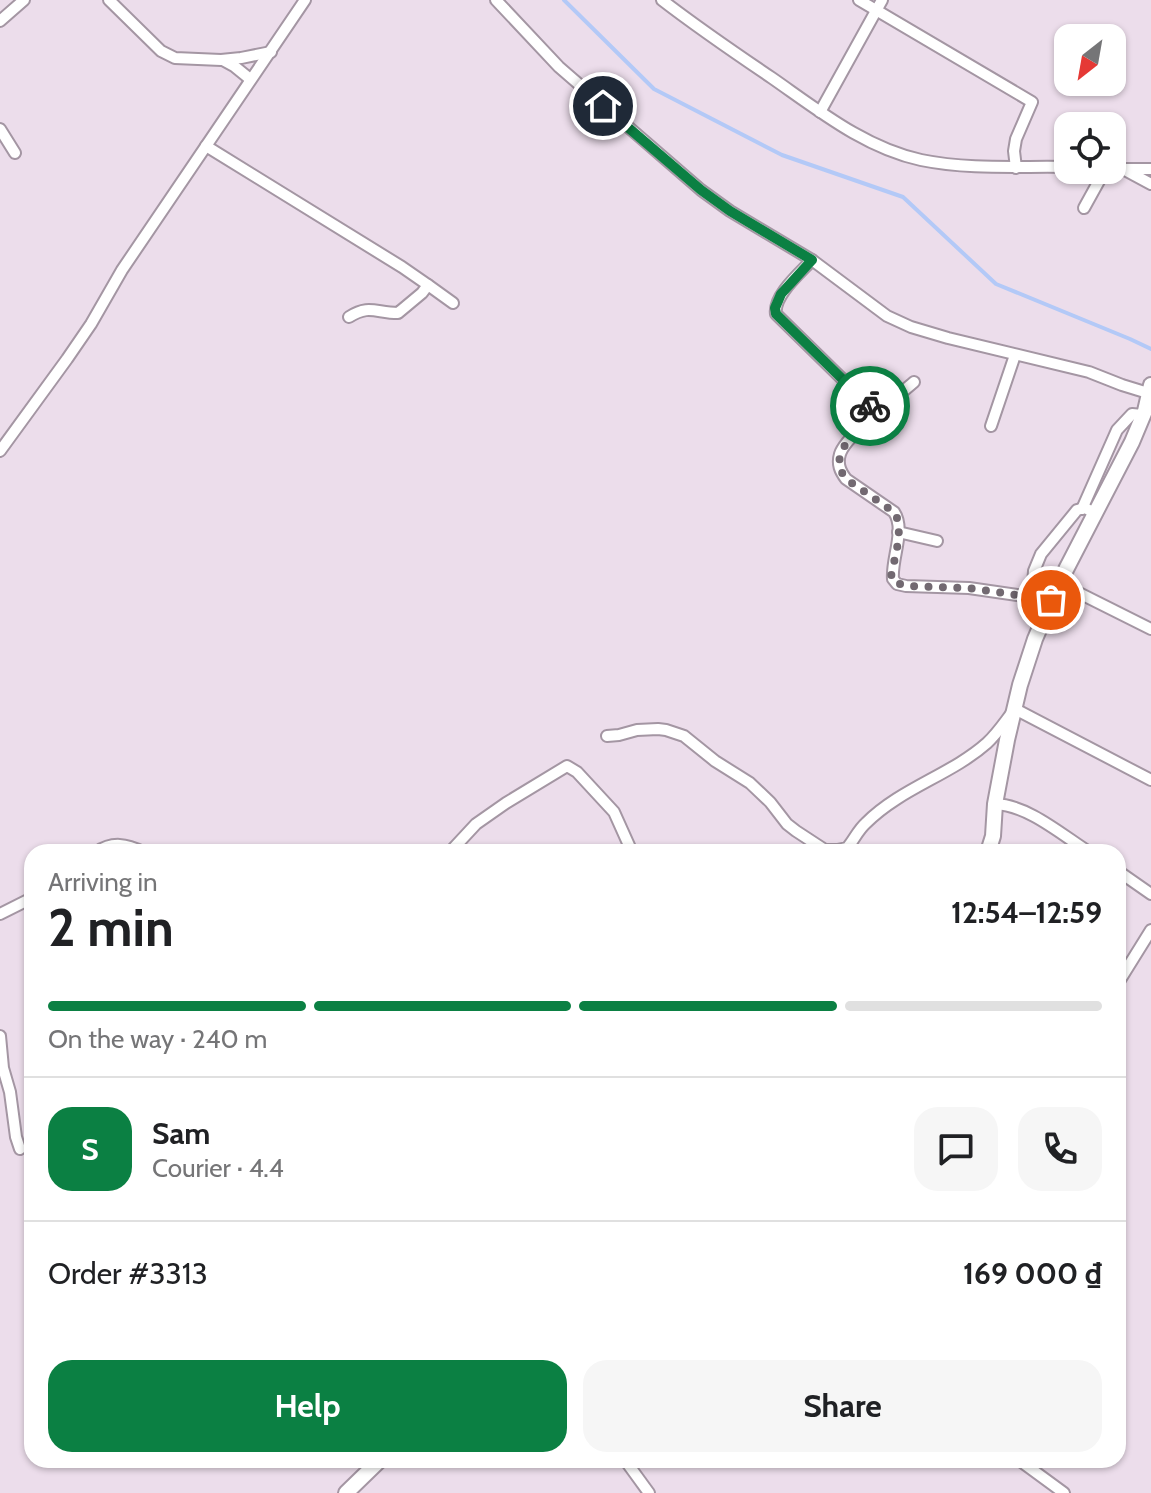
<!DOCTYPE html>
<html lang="en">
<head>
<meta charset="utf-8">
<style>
  :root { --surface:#fff; --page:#f6f6f6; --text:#202124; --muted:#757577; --line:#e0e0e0; --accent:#0b8043 }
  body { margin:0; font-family:Cabin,sans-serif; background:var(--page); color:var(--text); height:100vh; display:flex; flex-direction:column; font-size:30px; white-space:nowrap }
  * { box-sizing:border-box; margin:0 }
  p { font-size:26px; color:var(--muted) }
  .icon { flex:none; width:44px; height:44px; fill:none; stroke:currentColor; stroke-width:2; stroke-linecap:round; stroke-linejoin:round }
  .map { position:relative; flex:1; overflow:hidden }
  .panel { position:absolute; left:24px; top:844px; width:1102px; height:624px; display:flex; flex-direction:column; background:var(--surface); border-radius:24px; box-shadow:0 2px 6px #0004 }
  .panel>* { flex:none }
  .needle { width:52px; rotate:211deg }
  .fabs { position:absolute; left:1054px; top:24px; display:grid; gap:16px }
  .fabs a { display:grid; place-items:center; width:72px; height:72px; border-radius:16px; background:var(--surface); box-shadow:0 2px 6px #0004; font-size:40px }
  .pin { position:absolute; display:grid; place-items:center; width:68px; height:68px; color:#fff; margin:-34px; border:4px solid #fff; border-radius:50%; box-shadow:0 2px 8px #0007 }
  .courier { position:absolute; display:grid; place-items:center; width:80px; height:80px; margin:-40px; border:6px solid #0b8043; border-radius:50%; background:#fff; color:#222; box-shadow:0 2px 10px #0007 }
  .headline em { font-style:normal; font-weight:800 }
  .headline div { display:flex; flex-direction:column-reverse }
  .headline { display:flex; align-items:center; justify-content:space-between; height:136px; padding:0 24px }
  h1 { font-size:52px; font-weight:800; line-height:60px }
  .bar { display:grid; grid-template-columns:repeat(4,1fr); gap:12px 8px; align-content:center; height:96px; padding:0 24px }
  .bar i { height:10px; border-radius:6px; background:var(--line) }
  .bar .selected { background:var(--accent) }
  .bar p { grid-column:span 4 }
  .line { display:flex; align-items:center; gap:20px; padding:0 24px; border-top:2px solid var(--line) }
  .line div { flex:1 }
  .round { display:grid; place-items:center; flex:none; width:84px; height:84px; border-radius:24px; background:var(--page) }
  .cta { display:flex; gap:16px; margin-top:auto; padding:16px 24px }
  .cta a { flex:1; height:92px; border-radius:24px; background:var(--accent); color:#fff; font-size:32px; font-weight:800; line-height:92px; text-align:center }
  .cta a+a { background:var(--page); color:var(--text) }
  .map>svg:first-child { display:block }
</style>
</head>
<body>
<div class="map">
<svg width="1151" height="1493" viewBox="0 0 1151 1493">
  <rect width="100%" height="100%" fill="#ecddeb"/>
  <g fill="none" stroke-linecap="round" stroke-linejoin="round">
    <!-- stream -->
    <polyline stroke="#b3c9f7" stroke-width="4" points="564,0 654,89 782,155 903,197 996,284 1130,339 1151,349"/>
    <defs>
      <g id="minor">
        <polyline points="109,0 161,51 175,58 221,60 241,58 271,52"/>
        <polyline points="496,0 559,67 701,190 730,211 812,260 887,316 911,327 948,338 1089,372 1122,385 1148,393"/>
        <path d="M662,0C697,27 735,53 772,78C818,110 865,148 921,160C970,170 1019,166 1068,167"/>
        <polyline points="859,0 1032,102 1016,139 1014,151 1016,168"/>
        <polyline points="0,21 24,0"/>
        <polyline points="223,60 234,66 250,79"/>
        <polyline points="820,112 882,0"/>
        <polyline points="0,129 15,153"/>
        <path d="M206,146L402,267L428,285L422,293L398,313C376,313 369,304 349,317"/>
        <polyline points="1112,169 1151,169"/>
        <polyline points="1125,170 1151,184"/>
        <polyline points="1084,208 1105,170"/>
        <path d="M812,260C800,273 773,296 776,314L878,414"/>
        <polyline points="428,285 453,303"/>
        <path d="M914,382C897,397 846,435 840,454C837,464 840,471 846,479L894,512C906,530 891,559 893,579L897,584L906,586L969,588L1051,600"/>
        <polyline points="991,426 1015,355"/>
        <polyline points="0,451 67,359 91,324 122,270 305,0"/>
        <polyline points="1082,509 1117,430 1132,414 1142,415"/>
        <polyline points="898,532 937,541"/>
        <polyline points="1059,583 1151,629"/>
        <polyline points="1032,597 1034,571 1041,554 1077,510 1085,508 1095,513"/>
        <path d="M607,736L619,735L637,730L658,729L666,730L684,736L715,761L750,783L770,802L787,824L796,831L825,850H837L847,848C854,840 858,830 866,823C901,788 951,775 987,743C998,733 1006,720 1015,709L1151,780"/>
        <path d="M995,804C1028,805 1062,835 1089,852"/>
        <path d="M97,852C112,841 127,844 143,852"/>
        <polyline points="450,852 476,824 506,803 567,766 577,772 614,812 632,852"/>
        <polyline points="1118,871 1151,894"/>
        <polyline points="0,914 32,898"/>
        <polyline points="1118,983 1151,930"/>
        <polyline points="0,1036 3,1068 10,1092 16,1137 20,1149"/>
        <polyline points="625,1460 649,1493"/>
        <polyline points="1019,1460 1064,1493"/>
      </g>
      <g id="tertiary">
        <polyline points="988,852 993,836 995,804 1007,740 1020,685 1035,639 1059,583 1132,442 1145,411 1151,385"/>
        <polyline points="346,1493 380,1460"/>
      </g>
    </defs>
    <!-- minor casing -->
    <use href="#minor" stroke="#a496a3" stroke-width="14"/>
    <!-- tertiary casing -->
    <use href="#tertiary" stroke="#a496a3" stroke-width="18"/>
    <!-- minor -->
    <use href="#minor" stroke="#fff" stroke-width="10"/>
    <!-- tertiary -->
    <use href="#tertiary" stroke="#fff" stroke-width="14"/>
  </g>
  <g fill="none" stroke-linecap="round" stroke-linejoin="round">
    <!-- done -->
    <path stroke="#726971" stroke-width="8" stroke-dasharray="0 14.4" d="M870,406L878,414C859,430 825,452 846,479L894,512C905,528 894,558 891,577L894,582L906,586L969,588L1051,600"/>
    <!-- route -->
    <polyline stroke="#0b8043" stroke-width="10" points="603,106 701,190 730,211 812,260 781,294 775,308 776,314 870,406"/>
  </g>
</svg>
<div class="fabs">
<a><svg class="needle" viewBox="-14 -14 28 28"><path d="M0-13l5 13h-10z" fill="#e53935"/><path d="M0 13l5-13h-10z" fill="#757577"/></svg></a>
<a><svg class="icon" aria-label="locate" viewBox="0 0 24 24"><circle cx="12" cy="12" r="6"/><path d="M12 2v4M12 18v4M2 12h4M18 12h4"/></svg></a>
</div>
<div class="pin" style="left:1051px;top:600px;background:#ea580c"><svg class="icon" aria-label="bag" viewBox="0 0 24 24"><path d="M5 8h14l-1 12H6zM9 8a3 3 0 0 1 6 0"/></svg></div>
<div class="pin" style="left:603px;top:106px;background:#1f2937"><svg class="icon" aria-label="home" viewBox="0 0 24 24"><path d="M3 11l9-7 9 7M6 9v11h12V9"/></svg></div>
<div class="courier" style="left:870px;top:406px"><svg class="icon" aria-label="bike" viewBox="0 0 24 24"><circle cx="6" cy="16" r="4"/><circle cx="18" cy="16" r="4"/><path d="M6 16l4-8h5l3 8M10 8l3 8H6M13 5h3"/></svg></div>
<section class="panel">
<div class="headline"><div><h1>2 min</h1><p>Arriving in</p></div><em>12:54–12:59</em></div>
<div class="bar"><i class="selected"></i><i class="selected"></i><i class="selected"></i><i></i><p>On the way · 240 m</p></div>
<div class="line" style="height:144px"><b class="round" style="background:var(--accent);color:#fff">S</b><div><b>Sam</b><p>Courier · 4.4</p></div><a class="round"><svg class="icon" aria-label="chat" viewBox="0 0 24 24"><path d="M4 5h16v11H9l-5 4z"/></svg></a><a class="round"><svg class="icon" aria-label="phone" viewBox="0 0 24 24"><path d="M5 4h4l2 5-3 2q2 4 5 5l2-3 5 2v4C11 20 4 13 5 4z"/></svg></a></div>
<div class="line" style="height:104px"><div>Order #3313</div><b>169 000 ₫</b></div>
<div class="cta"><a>Help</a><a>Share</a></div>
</section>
</div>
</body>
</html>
